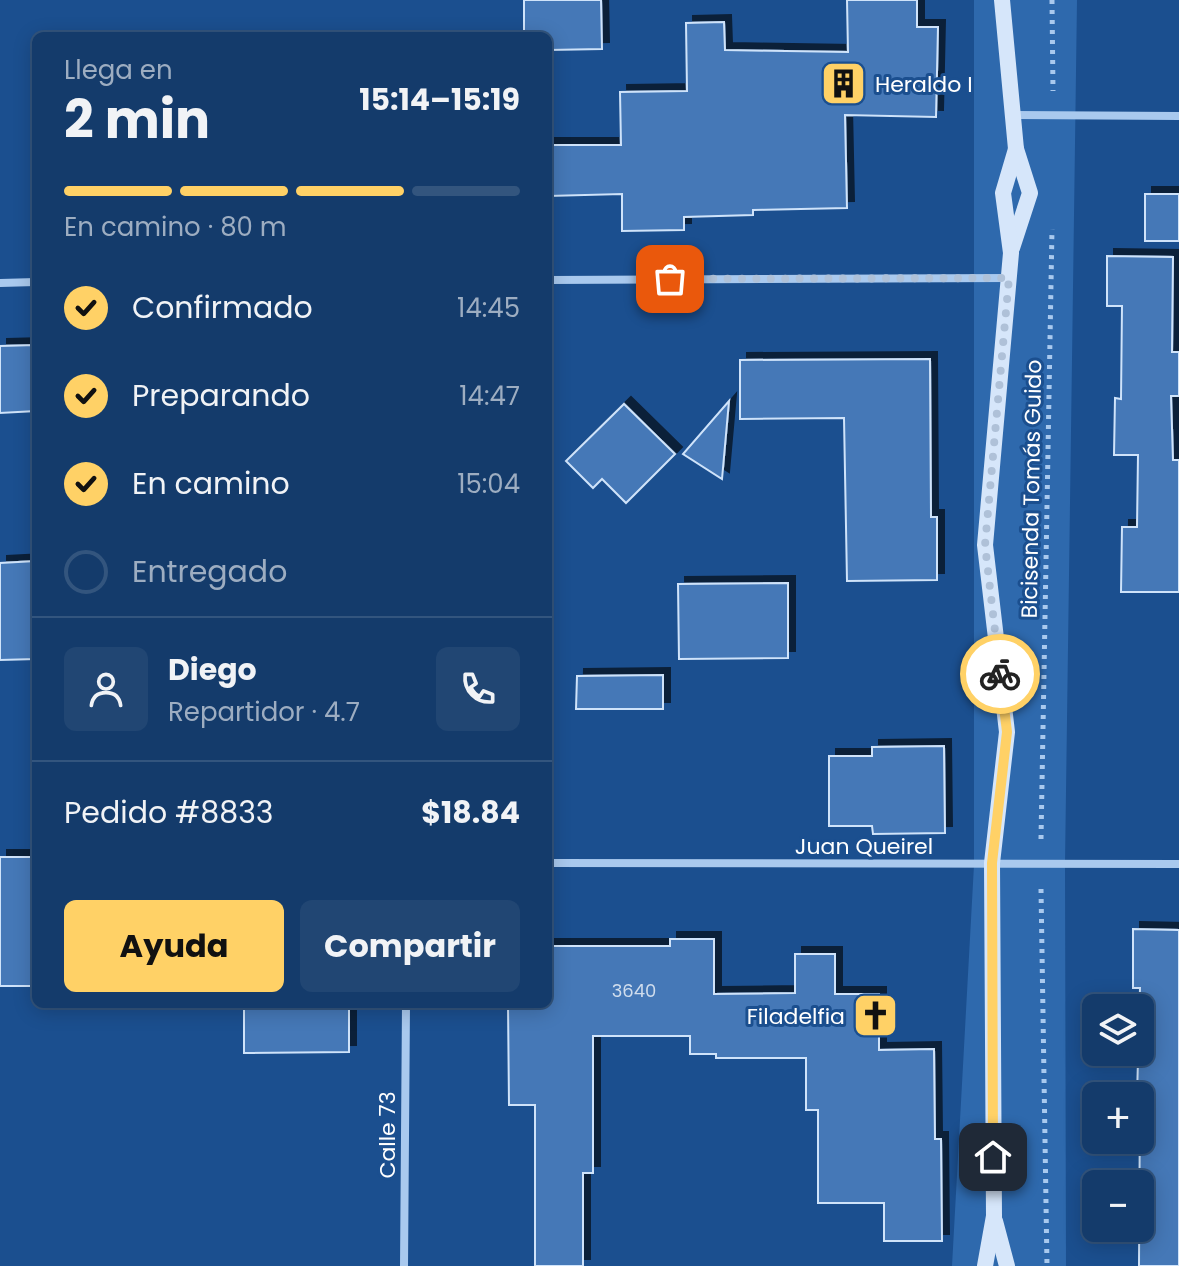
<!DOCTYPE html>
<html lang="es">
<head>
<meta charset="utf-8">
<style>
  :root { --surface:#143b6b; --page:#214673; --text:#f1f3f6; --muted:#9dadc1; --line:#33557e; --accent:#ffd166 }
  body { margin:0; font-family:Poppins,sans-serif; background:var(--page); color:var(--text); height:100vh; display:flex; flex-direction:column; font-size:30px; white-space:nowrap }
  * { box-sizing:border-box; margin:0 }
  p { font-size:26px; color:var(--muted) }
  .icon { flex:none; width:44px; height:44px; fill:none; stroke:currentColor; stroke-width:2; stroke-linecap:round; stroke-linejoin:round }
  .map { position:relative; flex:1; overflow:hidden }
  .details { position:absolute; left:32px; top:32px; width:520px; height:976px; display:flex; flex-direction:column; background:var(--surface); border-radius:12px; box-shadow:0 4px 20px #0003,0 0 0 2px var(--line) }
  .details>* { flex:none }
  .controls { position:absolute; left:1082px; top:994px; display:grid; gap:16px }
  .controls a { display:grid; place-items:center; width:72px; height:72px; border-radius:12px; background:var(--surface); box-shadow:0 4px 20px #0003,0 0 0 2px var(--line); font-size:40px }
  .pin { position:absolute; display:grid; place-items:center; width:68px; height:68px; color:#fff; margin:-34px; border-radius:16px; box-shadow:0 4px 12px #0006 }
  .courier { position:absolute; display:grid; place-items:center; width:80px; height:80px; margin:-40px; border:6px solid #ffd166; border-radius:50%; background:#fff; color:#222; box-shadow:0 2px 10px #0007 }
  .head em { font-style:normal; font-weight:700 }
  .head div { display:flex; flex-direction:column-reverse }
  .head { display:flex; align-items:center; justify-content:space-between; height:136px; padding:0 32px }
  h1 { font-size:52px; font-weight:700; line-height:60px }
  .bar { display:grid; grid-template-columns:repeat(4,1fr); gap:12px 8px; align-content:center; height:96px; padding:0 32px }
  .bar i { height:10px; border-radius:6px; background:var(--line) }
  .bar .current { background:var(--accent) }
  .bar p { grid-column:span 4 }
  .line { display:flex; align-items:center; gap:20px; padding:0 32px; border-top:2px solid var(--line) }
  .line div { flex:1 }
  .round { display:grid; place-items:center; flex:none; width:84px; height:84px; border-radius:12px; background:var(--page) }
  ol { padding:0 32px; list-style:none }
  li { display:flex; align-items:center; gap:24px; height:88px }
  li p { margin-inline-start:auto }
  li .icon { padding:8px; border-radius:50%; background:var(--accent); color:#111; stroke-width:4 }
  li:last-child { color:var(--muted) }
  li i { width:44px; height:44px; border:4px solid var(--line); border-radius:50% }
  .cta { display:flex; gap:16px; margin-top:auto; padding:16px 32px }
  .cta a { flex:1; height:92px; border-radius:12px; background:var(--accent); color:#111; font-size:32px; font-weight:700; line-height:92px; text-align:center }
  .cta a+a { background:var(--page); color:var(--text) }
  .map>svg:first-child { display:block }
</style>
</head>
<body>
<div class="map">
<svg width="1179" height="1266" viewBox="0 0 1179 1266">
  <defs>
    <filter id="shadow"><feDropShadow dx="7" dy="-7" stdDeviation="0" flood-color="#0009"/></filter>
  </defs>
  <rect width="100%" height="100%" fill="#1b4f8f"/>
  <!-- green -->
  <polygon fill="#2e69ad" points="974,0 1077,0 1065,864 1066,1266 952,1266 974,865"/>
  <!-- building -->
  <g fill="#4478b7" stroke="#cfe3fa" stroke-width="2" filter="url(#shadow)">
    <polygon points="524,0 601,0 602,49 548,50 548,36 524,36"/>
    <polygon points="847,0 917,0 917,27 938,27 936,117 845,115 847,208 753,210 753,215 684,217 684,230 622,231 622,194 548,196 548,145 621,145 620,92 687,91 686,23 724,22 725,50 848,52"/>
    <rect x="1145" y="194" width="34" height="47"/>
    <polygon points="1107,256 1173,257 1172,352 1179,352 1179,396 1171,396 1173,460 1179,460 1179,592 1121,592 1122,527 1137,527 1138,455 1114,455 1115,398 1121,399 1122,306 1107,306"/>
    <polygon points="36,345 36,411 0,413 0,346"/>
    <polygon points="930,359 931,517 937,517 937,580 847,581 844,418 740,419 740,360"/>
    <polygon points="729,401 722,479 683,454"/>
    <polygon points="624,404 675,454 626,503 602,479 593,488 566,461"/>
    <polygon points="36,561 36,659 0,660 0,563"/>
    <polygon points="788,583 788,658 679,659 678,584"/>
    <polygon points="663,675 663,709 576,709 577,676"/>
    <polygon points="944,746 945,833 873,834 872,826 829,826 829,756 872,756 872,747"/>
    <rect x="0" y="857" width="36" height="129"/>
    <polygon points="1133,929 1179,930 1179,1266 1139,1266 1140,1096 1137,1096 1140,988 1133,988"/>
    <polygon points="670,939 714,939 714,994 795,993 795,954 835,954 835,994 879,994 879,1050 934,1049 935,1139 941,1139 942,1241 884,1241 884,1203 818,1203 818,1110 806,1110 806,1058 716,1058 716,1054 690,1054 690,1036 593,1036 593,1173 583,1173 583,1266 535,1266 535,1105 509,1105 508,1004 548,1004 548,946 670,946"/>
    <polygon points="244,1004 349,1004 349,1052 244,1053"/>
  </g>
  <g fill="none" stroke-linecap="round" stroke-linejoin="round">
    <!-- path -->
    <g stroke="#a9c9ee" stroke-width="5" stroke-dasharray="4 6" stroke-linecap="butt">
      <polyline points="1052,0 1053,91"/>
      <polyline points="1041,839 1052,229"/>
      <polyline points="1041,889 1047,1266"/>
    </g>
    <!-- minor -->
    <g stroke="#a9c9ee" stroke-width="8">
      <polyline points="1015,115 1179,116"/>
      <polyline points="548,280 1009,278"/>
      <polyline points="0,283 36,282"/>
      <polyline points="548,863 1179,864"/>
      <polyline points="404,1266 406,1004"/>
    </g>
    <!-- secondary -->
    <g stroke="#d6e6fa" stroke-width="16">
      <polyline points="1002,0 1016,149 1030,193 1012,248"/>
      <polyline points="995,1221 1007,1266"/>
      <polyline points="985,1266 994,1216 992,863 1007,732 985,545 1011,253 1003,193 1016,149"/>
    </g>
  </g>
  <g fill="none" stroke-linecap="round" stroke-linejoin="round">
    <!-- done -->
    <polyline stroke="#afc1d8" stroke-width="8" stroke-dasharray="0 14.4" points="670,279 1009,278 985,545 1000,674"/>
    <!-- route -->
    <polyline stroke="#ffd166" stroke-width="10" points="993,1157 992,863 1007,732 1000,674"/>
  </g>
  <!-- icons -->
  <defs>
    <symbol id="building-square" viewBox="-11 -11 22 22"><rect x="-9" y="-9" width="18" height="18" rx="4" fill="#ffd166" stroke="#1b4f8f"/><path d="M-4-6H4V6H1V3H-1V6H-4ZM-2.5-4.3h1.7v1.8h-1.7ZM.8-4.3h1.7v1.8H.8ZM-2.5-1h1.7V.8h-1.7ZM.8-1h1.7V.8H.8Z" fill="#111"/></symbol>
    <symbol id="church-square" viewBox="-11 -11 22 22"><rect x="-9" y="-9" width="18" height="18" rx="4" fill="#ffd166" stroke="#1b4f8f"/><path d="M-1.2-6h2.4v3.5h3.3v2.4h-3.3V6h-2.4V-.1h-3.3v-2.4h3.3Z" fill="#111"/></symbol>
  </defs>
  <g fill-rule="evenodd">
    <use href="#building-square" x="818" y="58" width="51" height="51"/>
    <use href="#church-square" x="850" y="990" width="51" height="51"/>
  </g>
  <g text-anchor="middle" stroke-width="6" stroke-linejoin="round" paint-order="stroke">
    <!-- number labels -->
    <g font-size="18" fill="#d0dded">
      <text x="634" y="997">3640</text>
    </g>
    <!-- poi labels -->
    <g font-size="22" fill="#fff" stroke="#1b4f8f" text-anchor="start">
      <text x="875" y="92">Heraldo I</text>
      <text x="845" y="1024" text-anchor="end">Filadelfia</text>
    </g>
    <!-- street labels -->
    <g font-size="22" fill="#fff" stroke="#1b4f8f">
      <text transform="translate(1031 489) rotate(-89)" y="8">Bicisenda Tomás Guido</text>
      <text x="864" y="854">Juan Queirel</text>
      <text transform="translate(387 1135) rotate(-90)" y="8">Calle 73</text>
    </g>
  </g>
</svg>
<div class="controls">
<a><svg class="icon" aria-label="layers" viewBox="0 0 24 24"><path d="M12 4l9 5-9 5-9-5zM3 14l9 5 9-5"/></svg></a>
<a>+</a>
<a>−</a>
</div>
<div class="pin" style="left:670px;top:279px;background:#ea580c"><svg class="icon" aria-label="bag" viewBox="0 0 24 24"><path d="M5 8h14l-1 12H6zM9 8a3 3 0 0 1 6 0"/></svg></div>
<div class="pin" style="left:993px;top:1157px;background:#1f2937"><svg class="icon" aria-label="home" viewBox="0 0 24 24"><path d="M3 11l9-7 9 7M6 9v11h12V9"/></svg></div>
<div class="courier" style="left:1000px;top:674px"><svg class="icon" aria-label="bike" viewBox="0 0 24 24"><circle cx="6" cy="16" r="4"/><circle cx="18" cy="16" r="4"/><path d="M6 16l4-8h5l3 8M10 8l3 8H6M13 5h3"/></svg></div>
<section class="details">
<div class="head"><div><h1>2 min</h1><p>Llega en</p></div><em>15:14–15:19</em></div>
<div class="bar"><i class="current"></i><i class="current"></i><i class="current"></i><i></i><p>En camino · 80 m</p></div>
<ol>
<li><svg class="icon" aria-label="check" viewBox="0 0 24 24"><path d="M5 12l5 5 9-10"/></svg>Confirmado<p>14:45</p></li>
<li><svg class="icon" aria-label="check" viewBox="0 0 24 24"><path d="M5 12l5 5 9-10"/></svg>Preparando<p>14:47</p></li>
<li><svg class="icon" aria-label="check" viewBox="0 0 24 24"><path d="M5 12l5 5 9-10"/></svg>En camino<p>15:04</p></li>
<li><i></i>Entregado</li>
</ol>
<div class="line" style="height:144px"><a class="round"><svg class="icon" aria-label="person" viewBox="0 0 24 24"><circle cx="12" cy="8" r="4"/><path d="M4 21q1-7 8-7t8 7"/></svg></a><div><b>Diego</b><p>Repartidor · 4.7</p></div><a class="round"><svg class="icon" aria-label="phone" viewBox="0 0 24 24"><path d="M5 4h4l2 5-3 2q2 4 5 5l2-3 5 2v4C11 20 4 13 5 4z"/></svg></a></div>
<div class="line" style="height:104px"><div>Pedido #8833</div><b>$18.84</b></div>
<div class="cta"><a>Ayuda</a><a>Compartir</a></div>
</section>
</div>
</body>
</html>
